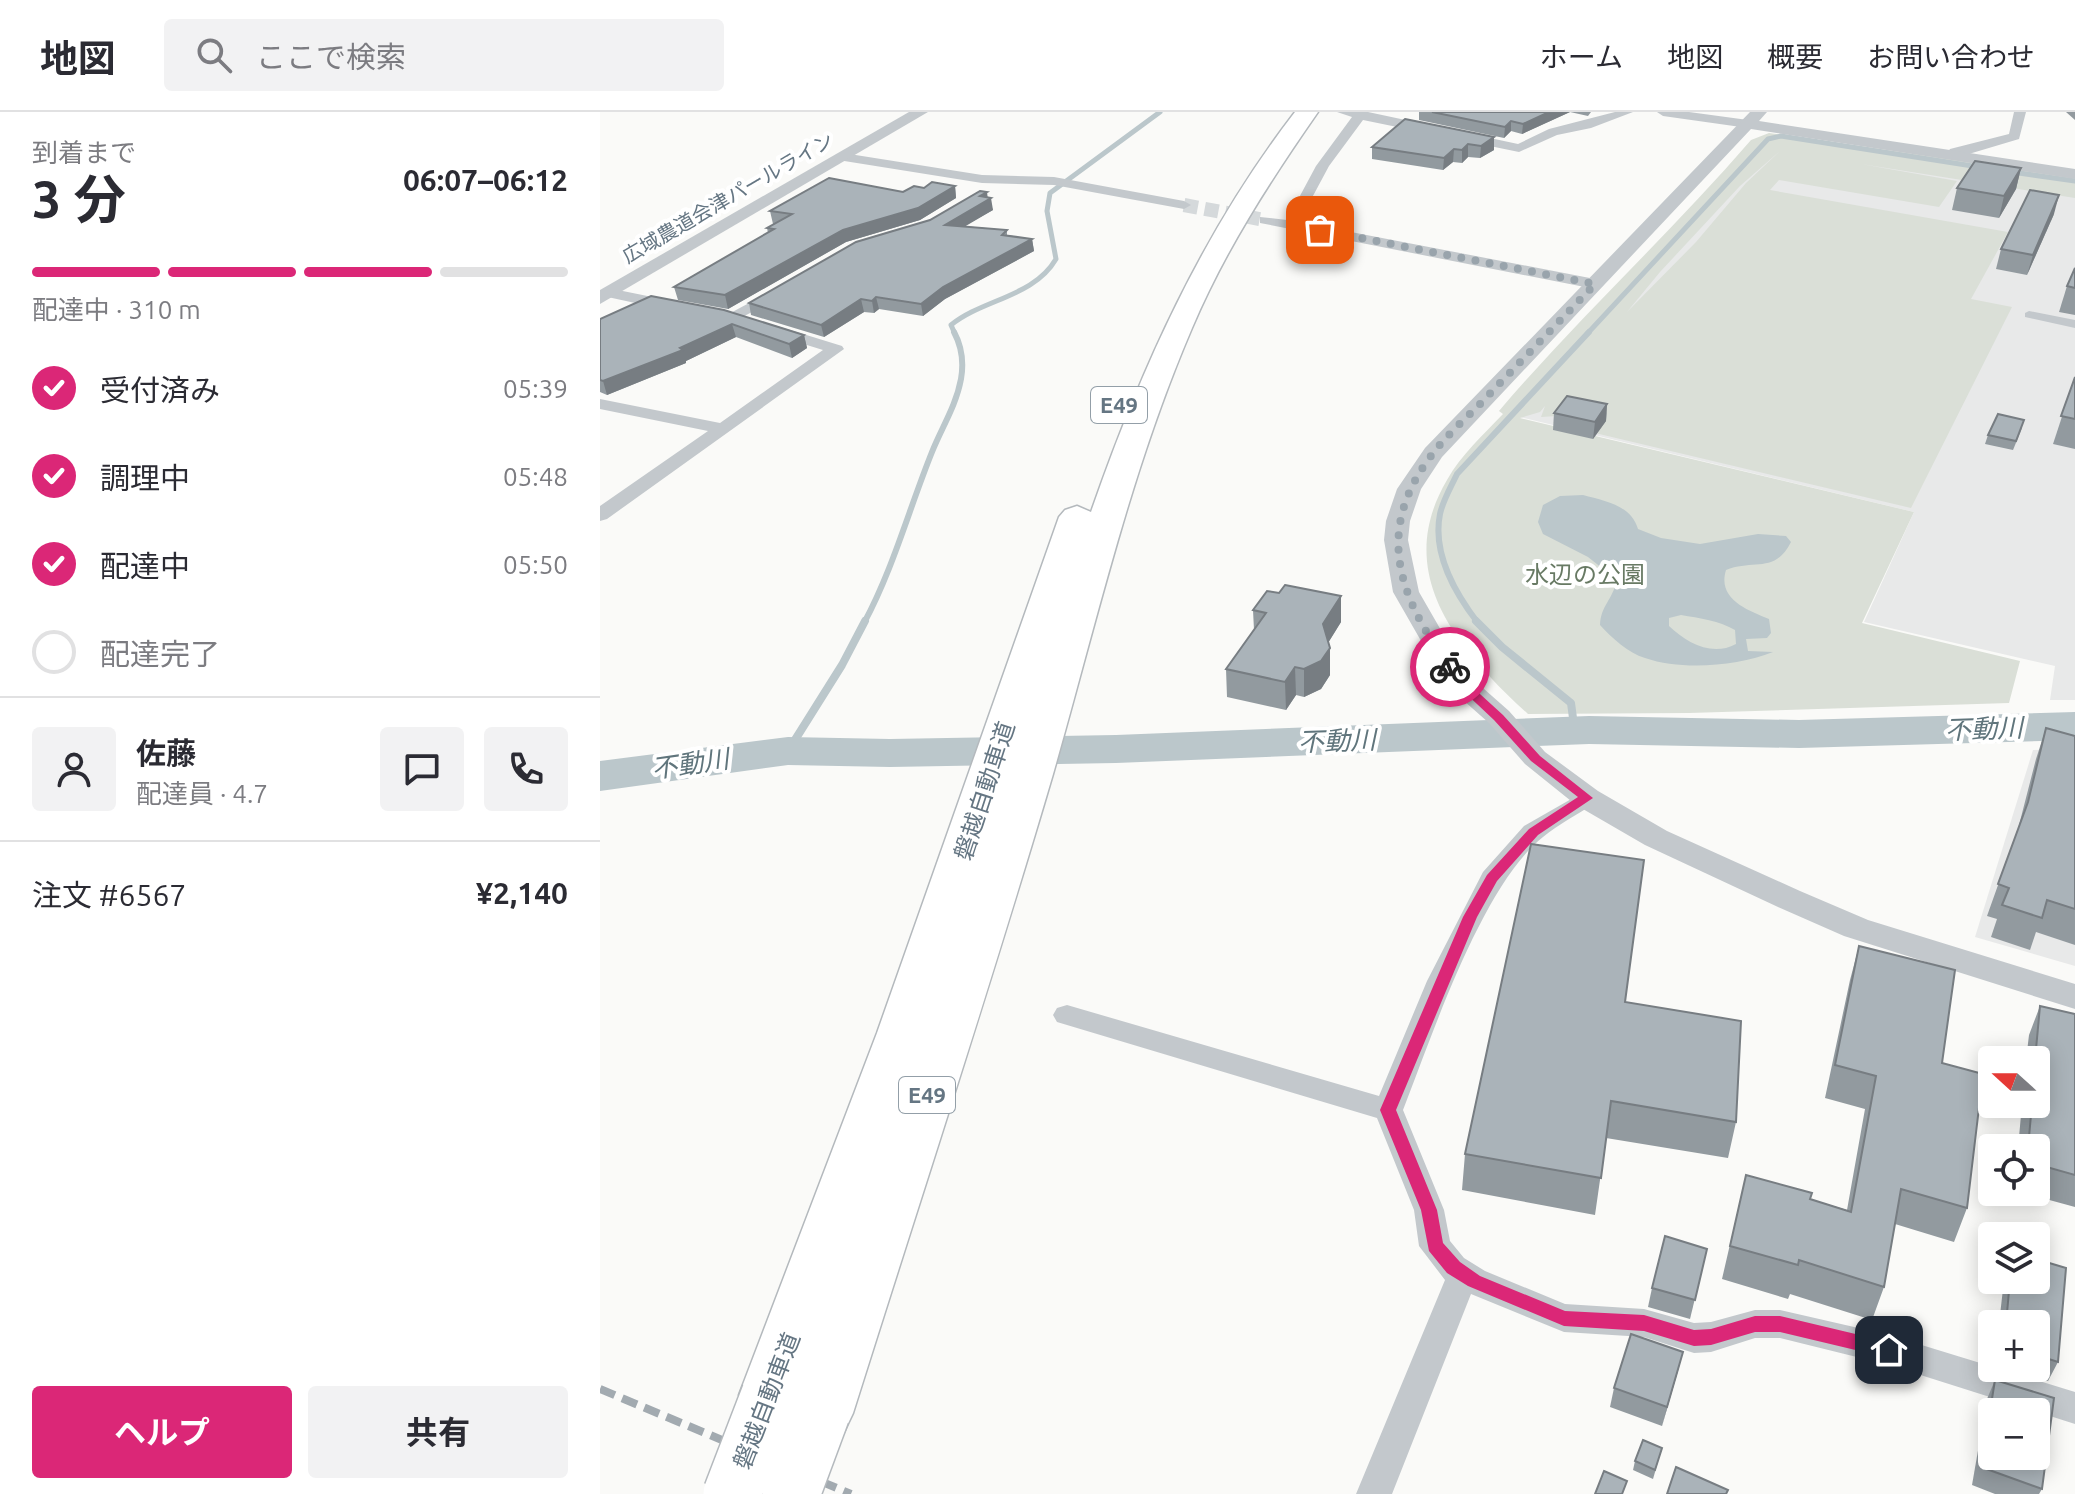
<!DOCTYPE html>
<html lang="ja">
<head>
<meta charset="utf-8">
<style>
  :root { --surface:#fff; --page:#f2f2f3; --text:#2b2b33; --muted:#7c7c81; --line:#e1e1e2; --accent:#db2777 }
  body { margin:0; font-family:Ubuntu,"Noto Sans JP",sans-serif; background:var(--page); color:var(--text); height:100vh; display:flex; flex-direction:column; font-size:30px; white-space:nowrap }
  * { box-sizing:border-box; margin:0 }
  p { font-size:26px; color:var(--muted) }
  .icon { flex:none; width:44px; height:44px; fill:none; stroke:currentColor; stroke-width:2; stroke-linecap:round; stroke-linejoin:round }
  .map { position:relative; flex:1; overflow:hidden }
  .details { display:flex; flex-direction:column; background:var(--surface); width:600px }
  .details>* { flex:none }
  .needle { width:52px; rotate:291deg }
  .buttons { position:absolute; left:1378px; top:934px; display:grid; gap:16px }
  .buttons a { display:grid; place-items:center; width:72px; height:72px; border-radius:8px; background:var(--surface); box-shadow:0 4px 20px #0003; font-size:40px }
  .pin { position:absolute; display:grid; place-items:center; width:68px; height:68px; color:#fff; margin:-34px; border-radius:16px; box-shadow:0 4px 12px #0006 }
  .courier { position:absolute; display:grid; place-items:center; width:80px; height:80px; margin:-40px; border:6px solid #db2777; border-radius:50%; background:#fff; color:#222; box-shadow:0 2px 10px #0007 }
  .summary em { font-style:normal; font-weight:700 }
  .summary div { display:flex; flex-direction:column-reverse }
  .summary { display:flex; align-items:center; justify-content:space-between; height:136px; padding:0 32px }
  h1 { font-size:52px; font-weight:700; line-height:60px }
  .bar { display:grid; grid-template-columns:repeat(4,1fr); gap:12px 8px; align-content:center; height:96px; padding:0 32px }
  .bar i { height:10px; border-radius:6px; background:var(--line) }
  .bar .current { background:var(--accent) }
  .bar p { grid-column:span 4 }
  .line { display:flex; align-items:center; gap:20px; padding:0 32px; border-top:2px solid var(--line) }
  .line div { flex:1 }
  .round { display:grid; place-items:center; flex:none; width:84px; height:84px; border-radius:8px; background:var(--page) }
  ol { padding:0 32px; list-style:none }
  li { display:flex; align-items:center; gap:24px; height:88px }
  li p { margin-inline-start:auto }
  li .icon { padding:8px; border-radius:50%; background:var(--accent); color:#fff; stroke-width:4 }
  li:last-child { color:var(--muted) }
  li i { width:44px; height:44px; border:4px solid var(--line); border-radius:50% }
  .primary-button { display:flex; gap:16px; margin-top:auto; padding:16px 32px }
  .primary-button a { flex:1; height:92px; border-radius:8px; background:var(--accent); color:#fff; font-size:32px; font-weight:700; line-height:92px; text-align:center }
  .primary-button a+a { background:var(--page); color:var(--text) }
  header { display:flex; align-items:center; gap:48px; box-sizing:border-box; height:112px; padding:0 40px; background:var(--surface); border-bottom:2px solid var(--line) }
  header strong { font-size:38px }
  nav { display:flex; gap:44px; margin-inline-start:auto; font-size:28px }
  .search { width:560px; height:72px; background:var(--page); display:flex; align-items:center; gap:20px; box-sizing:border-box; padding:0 28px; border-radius:8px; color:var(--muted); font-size:30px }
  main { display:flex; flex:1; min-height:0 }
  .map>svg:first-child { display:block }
</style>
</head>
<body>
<header>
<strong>地図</strong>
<div class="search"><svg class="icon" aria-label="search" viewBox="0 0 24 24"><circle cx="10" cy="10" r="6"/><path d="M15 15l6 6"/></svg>ここで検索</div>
<nav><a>ホーム</a><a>地図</a><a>概要</a><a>お問い合わせ</a></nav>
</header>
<main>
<section class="details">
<div class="summary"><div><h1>3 分</h1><p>到着まで</p></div><em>06:07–06:12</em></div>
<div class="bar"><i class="current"></i><i class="current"></i><i class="current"></i><i></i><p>配達中 · 310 m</p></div>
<ol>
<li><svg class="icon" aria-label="check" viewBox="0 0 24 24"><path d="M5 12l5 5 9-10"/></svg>受付済み<p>05:39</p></li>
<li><svg class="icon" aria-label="check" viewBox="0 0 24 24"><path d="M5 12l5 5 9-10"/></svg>調理中<p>05:48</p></li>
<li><svg class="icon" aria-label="check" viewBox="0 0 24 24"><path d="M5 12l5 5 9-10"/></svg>配達中<p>05:50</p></li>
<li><i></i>配達完了</li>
</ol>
<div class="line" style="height:144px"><a class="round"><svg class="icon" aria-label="person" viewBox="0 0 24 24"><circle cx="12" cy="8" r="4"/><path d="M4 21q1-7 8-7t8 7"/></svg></a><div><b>佐藤</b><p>配達員 · 4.7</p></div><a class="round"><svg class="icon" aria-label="chat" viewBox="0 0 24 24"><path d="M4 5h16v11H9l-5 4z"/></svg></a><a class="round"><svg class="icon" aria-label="phone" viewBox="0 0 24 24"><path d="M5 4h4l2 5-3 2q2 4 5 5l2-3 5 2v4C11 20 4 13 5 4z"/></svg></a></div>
<div class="line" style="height:104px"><div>注文 #6567</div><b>¥2,140</b></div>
<div class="primary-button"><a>ヘルプ</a><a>共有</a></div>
</section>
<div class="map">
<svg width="1475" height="1382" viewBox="0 0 1475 1382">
  <rect width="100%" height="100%" fill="#fafaf8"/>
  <!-- built -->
  <g fill="#e8e9e9">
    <polygon points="1166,25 1475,73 1475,588 1450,588 1455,554 1264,510 1314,400 903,301"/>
    <polygon points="1475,637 1475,854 1375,825 1433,638"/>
  </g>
  <!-- green -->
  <path fill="#dadfd7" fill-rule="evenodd" d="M1169,21L1475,65V86L1261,52L1357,69L1339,95L1179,68L1170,78L1408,120L1371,187L1412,195L1311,396L953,311L957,304L941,305L945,294L940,300L920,306L1314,400L1262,511L1420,549L1409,591L1089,601L928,602C860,539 791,463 847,368C861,343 883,323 903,302L899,299C979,205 1070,122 1151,28ZM1181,38L1146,71L1096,130L1027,200L1060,160L1140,74Z"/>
  <!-- water -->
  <path fill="#bbc7cb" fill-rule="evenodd" d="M983,383C1005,389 1031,393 1038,417L1061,426L1100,432L1158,422L1186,424L1191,430C1175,462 1154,447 1126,458C1117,487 1147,498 1169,507L1171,521L1167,526L1146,527L1148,539L1173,540C1137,554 1083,559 1045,546C1028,541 1012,526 1000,513C1001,493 1012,489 1017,468L988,445L943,422L938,410L943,393L960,384ZM1081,503C1099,506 1120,509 1135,518L1136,532C1112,545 1087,531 1069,514V506Z"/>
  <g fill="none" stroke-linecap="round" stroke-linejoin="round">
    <!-- stream-far2 -->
    <g stroke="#bbc7cb" stroke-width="5">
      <polyline points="1412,60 1475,69"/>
      <path d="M355,222L351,213C383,187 434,185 456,147L447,99L450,81L560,0"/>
      <polyline points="987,222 1168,27 1181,24 1379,55"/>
    </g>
    <!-- stream-far1 -->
    <g stroke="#bbc7cb" stroke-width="6">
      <path d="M264,511C293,457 309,397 332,340C342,315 356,294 361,267C364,250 362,235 354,220"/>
      <path d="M878,511C855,481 832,442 840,402C843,388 851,375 857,362L989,220"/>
    </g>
    <!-- stream -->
    <g stroke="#bbc7cb" stroke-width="8">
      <polyline points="876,509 902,535 971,591 975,621"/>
      <polyline points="188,639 242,553 265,509"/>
    </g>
    <!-- river -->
    <polygon fill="#bbc7cb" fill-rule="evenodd" points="1475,600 1475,628 1199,636 989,632 516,651 290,655 188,653 0,679 0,649 188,625 290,627 516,623 989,604 1199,608"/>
    <!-- minor-tunnel -->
    <polyline stroke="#d5d9db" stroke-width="14" stroke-dasharray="14 7" stroke-linecap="butt" points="584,93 665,108"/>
    <defs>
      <path id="motorway" d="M695,0H718C670,69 625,138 592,216C530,360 496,512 453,662C390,876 320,1088 253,1301L243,1322L221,1330L199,1322L191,1304L170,1312L148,1303L139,1283L277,921L459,405L465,398L477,394L491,400C541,256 602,121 695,0Z"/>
    </defs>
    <!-- motorway casing -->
    <use href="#motorway" stroke="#b4b9bd" stroke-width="3"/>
    <!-- pedestrian -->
    <polygon fill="#c3c8cc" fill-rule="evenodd" points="1429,199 1475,208 1475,216 1425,205 1425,201"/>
    <!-- minor -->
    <g fill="#c3c8cc" fill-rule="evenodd">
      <polygon points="737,0 768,0 918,32 949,17 1015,0 1033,0 991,16 957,23 919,40 763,8 729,54 699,110 995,167 1003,172 995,177 660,111 660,105 687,108 716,54 752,5"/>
      <polygon points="1057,0 1089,0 1148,8 1154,12 1148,16 1063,4"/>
      <polygon points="1414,0 1426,0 1419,27 1352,47 1346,43 1350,37 1409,22"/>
      <polygon points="243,41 382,63 454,65 584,89 591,93 584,97 454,73 382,71 238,48 237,45"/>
      <polygon points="8,176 72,189 80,194 72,199 3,184 3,178"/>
      <polygon points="177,176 182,178 182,184 137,208 131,210 123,205"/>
      <polygon points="174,213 242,234 244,237 7,407 0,409 0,394 108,319 0,297 0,287 120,311 223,238 168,221 168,215"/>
      <path d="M987,678L995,681L999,686L995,691C978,702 959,712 943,725C882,773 832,924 803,998L844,1098L850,1129L864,1146L885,1159L965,1192L1044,1197L1094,1211L1111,1210L1155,1198H1180L1289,1223L1475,1280V1312L1289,1253L1180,1226H1155L1111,1240L1094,1241L1044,1225L964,1220L871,1182L792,1382H756L845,1168L819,1134L814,1098L777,1006L457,910L453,903L457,896L467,893L779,984L827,869L883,760L924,714Z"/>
    </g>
    <!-- tertiary -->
    <g fill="#c3c8cc" fill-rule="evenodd">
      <polygon points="309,0 328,0 0,192 0,178"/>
      <polygon points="1150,0 1167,0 1159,9 1475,57 1475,67 1151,17 842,345 821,377 810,409 808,428 819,480 857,546 875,569 909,599 945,640 998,679 1067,719 1200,779 1268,808 1475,872 1475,897 1244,824 1178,795 1045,733 976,693 925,652 889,611 855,581 832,548 793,480 784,428 786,409 797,377 825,336"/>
    </g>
    <!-- motorway -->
    <use href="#motorway" fill="#fff" fill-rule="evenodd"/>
    <!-- rail -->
    <polyline stroke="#a2aab0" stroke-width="8" stroke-dasharray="16 8" stroke-linecap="butt" points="0,1277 251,1382"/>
    <defs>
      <g id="motorway-bridge">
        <polyline points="132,1382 170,1283"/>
        <polyline points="191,1382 221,1301"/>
      </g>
    </defs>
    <!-- motorway-bridge casing -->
    <use href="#motorway-bridge" stroke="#b4b9bd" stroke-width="60" stroke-linecap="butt"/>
    <!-- motorway-bridge -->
    <use href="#motorway-bridge" stroke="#fff" stroke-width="57"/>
  </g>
  <!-- wall -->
  <g fill="#929a9f">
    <polygon points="819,0 991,0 988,4 970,0 922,22 911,19 904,26 819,8"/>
    <polygon points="1466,0 1475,0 1475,8"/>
    <polygon points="805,7 894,38 880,46 868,45 862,51 853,50 843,58 772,47 772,35"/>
    <polygon points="1421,56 1416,77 1399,106 1352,98 1357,76"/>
    <polygon points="355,74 356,86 320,108 246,130 128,197 78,188 74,175 168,121 167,116 174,112 173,112 170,99 303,80 324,76"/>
    <polygon points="387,85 393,98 364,114 407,118 407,123 432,127 434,139 345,187 323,204 279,197 274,201 264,200 224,225 151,203 149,191"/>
    <polygon points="1454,102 1427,163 1396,157 1401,137"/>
    <polygon points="1475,156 1475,203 1459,200 1467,174"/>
    <polygon points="51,184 204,223 207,236 192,246 136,225 86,249 86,251 7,283 0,280 0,207"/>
    <polygon points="1475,265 1475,337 1453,332"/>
    <polygon points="1007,292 1006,309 993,327 953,318 954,301"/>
    <polygon points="1422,316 1413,338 1385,332 1388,323"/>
    <polygon points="653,498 741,510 728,531 730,536 730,563 721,577 704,585 696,583 686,598 627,585 626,557 654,518"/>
    <polygon points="1446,616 1475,624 1475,833 1436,820 1430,838 1391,825 1397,807 1387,804 1418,717 1436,647"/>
    <polygon points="1259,834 1342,951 1367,1096 1354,1130 1295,1112 1284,1175 1272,1208 1190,1182 1188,1187 1122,1167 1146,1063 1210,1087 1247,1098 1265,997 1225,986 1250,868"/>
    <polygon points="1025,890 1136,1010 1128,1046 1006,1026 995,1103 862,1078 865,1042"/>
    <polygon points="1440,894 1475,902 1475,1095 1420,1080 1436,1080 1436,1036 1418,1036 1422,992 1436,992 1436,948 1426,948 1429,923"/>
    <polygon points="1107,1137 1090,1207 1048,1195 1052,1176"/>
    <polygon points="1404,1168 1436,1168 1458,1250 1448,1269 1407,1256 1436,1256 1436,1212 1399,1212"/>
    <polygon points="1083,1240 1062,1314 1010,1295 1014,1276"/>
    <polygon points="1395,1268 1442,1377 1439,1382 1395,1382 1372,1373 1387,1287"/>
    <polygon points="1062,1336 1053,1367 1033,1358 1035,1349"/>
  </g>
  <!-- shaded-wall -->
  <g fill="#777d82">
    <polygon points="949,0 970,0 922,22 923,12"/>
    <polygon points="911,9 911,19 904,26 905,15"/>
    <polygon points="894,25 894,38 880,46 881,34"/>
    <polygon points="868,32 868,45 862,51 862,38"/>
    <polygon points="854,37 853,50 843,58 844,46"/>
    <polygon points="1421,56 1416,77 1399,106 1404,84"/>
    <polygon points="355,74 356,86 320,108 246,130 128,197 125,183 243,118"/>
    <polygon points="387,80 388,88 391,86 393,98 347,125 345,113 380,84"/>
    <polygon points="1459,83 1454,102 1427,163 1433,143"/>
    <polygon points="432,127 434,139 345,187 323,204 321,192 343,175"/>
    <polygon points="276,185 279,197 274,201 272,189"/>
    <polygon points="261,187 264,200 224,225 221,213"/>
    <polygon points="132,212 136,225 86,249 86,251 7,283 3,269 80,236"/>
    <polygon points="204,223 207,236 192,246 189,232"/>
    <polygon points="1007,292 1006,309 993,327 995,310"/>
    <polygon points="741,484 741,510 723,539 723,512"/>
    <polygon points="730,536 730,563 721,577 704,585 704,557"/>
    <polygon points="695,555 696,583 686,598 685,570"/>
    <polygon points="1083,1240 1078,1259 1062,1314 1067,1295"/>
  </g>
  <!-- building -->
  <g fill="#aab3b9" stroke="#777d82" stroke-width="2" fill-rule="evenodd">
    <polygon points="832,0 949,0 923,12 911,9 905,15"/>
    <polygon points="805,7 894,25 881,34 868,32 862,38 854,37 844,46 772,35"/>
    <polygon points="1375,49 1421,56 1404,84 1357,76"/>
    <polygon points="229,66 303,80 314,74 324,76 332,70 355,74 318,96 243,118 125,183 74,175 174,117 167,116 192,102 170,99"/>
    <polygon points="1430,78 1459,83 1433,143 1401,137"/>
    <polygon points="380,79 387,80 380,84 391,86 345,113 407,118 402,123 432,127 343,175 321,192 276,185 272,189 261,187 221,213 149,191 256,130 330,108"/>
    <polygon points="1475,156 1475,176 1467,174"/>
    <polygon points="51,184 124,198 204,223 189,232 132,212 80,236 83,238 3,269 0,268 0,207"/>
    <polygon points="1475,265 1475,307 1461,304"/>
    <polygon points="967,284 1007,292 995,310 954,301"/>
    <polygon points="1398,302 1424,308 1416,329 1388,323"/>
    <polygon points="685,473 741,484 723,512 730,536 721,549 704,557 695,555 685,570 626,557 666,501 653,498 667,479 679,481"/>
    <polygon points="1446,616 1475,624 1475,797 1447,788 1442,806 1402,793 1409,776 1398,772 1428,690"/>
    <polygon points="931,732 1044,748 1025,890 1141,909 1136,1010 1011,989 1001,1066 865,1042"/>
    <polygon points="1259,834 1355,858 1342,951 1383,962 1367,1096 1301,1077 1284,1175 1199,1148 1198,1153 1130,1134 1146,1063 1212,1081 1210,1087 1251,1100 1276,964 1235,953"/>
    <polygon points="1440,894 1475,902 1475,1063 1436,1052 1436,1036 1428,1036 1432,992 1436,992 1435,948"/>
    <polygon points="1065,1124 1107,1137 1095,1188 1052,1176"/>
    <polygon points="1436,1147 1466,1156 1458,1250 1436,1243 1436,1212 1406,1212 1410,1168 1436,1168"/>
    <polygon points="1031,1222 1083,1240 1067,1295 1014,1276"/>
    <path d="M1395,1268L1454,1286L1442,1377L1381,1355ZM1392,1300H1436V1344H1392Z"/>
    <polygon points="1043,1328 1062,1336 1055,1358 1035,1349"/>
    <polygon points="1076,1355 1128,1378 1126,1382 1067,1382"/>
    <polygon points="1004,1359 1027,1369 1022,1382 995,1382"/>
  </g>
  <!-- route -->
  <polygon fill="#db2777" points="846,552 854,552 869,572 903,603 940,644 993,686 938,723 897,769 877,805 796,998 837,1098 843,1131 860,1150 880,1164 965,1199 1044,1203 1094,1218 1111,1217 1155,1204 1180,1204 1289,1230 1295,1232 1298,1238 1295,1243 1289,1246 1180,1220 1155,1220 1111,1233 1094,1234 1044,1219 964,1214 868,1174 847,1161 829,1139 821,1098 780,998 863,805 887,763 929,717 978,685 931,649 894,608 861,577 844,555"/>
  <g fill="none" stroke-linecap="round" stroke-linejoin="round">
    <!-- done -->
    <path stroke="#99a4ac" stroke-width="8" stroke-dasharray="0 14.4" d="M720,118L995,172C957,212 919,251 881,291C864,308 845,325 831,344C774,419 799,486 850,555"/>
  </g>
  <g text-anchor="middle" stroke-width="8" stroke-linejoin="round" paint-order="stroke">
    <!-- far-street labels -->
    <g font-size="20" fill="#657683" stroke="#fff">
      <text transform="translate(128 86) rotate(-30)" y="7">広域農道会津パールライン</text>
    </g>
    <!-- shield labels -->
    <g fill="#fff" stroke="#939fa8" stroke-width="2">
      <rect x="491" y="275" width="56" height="36" rx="6"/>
      <rect x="299" y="965" width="56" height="36" rx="6"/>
    </g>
    <g font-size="22" font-weight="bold" fill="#657683">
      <text x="519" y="301">E49</text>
      <text x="327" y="991">E49</text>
    </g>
    <!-- park labels -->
    <g font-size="24" fill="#687a64" stroke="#fff">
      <text x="985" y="471">水辺の公園</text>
    </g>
    <!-- street labels -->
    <g font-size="24" fill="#657683" stroke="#fff">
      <text transform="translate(385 679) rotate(-72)" y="8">磐越自動車道</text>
      <text transform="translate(167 1289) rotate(-69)" y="8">磐越自動車道</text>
    </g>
    <!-- water labels -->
    <g font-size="26" font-style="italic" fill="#60757c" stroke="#fff">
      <text transform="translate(1384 617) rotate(-2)" y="9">不動川</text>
      <text transform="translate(737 629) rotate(-2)" y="9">不動川</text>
      <text transform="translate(90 652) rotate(-8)" y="9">不動川</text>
    </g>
  </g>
</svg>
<div class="buttons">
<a><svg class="needle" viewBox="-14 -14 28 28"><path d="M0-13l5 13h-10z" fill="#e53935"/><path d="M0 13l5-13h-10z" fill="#7c7c81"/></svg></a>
<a><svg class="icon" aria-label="locate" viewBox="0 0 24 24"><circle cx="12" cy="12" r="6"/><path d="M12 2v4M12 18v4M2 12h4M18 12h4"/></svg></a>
<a><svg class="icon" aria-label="layers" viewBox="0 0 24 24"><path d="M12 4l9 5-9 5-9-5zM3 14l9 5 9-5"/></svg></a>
<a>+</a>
<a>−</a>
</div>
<div class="pin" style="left:720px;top:118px;background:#ea580c"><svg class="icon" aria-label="bag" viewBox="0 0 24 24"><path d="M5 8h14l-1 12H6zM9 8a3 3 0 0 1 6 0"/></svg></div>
<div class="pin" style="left:1289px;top:1238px;background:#1f2937"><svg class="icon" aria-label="home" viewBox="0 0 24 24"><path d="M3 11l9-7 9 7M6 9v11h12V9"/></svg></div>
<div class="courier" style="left:850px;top:555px"><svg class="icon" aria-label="bike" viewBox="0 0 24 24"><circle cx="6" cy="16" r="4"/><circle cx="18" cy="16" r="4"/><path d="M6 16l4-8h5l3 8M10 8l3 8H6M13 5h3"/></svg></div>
</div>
</main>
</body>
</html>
